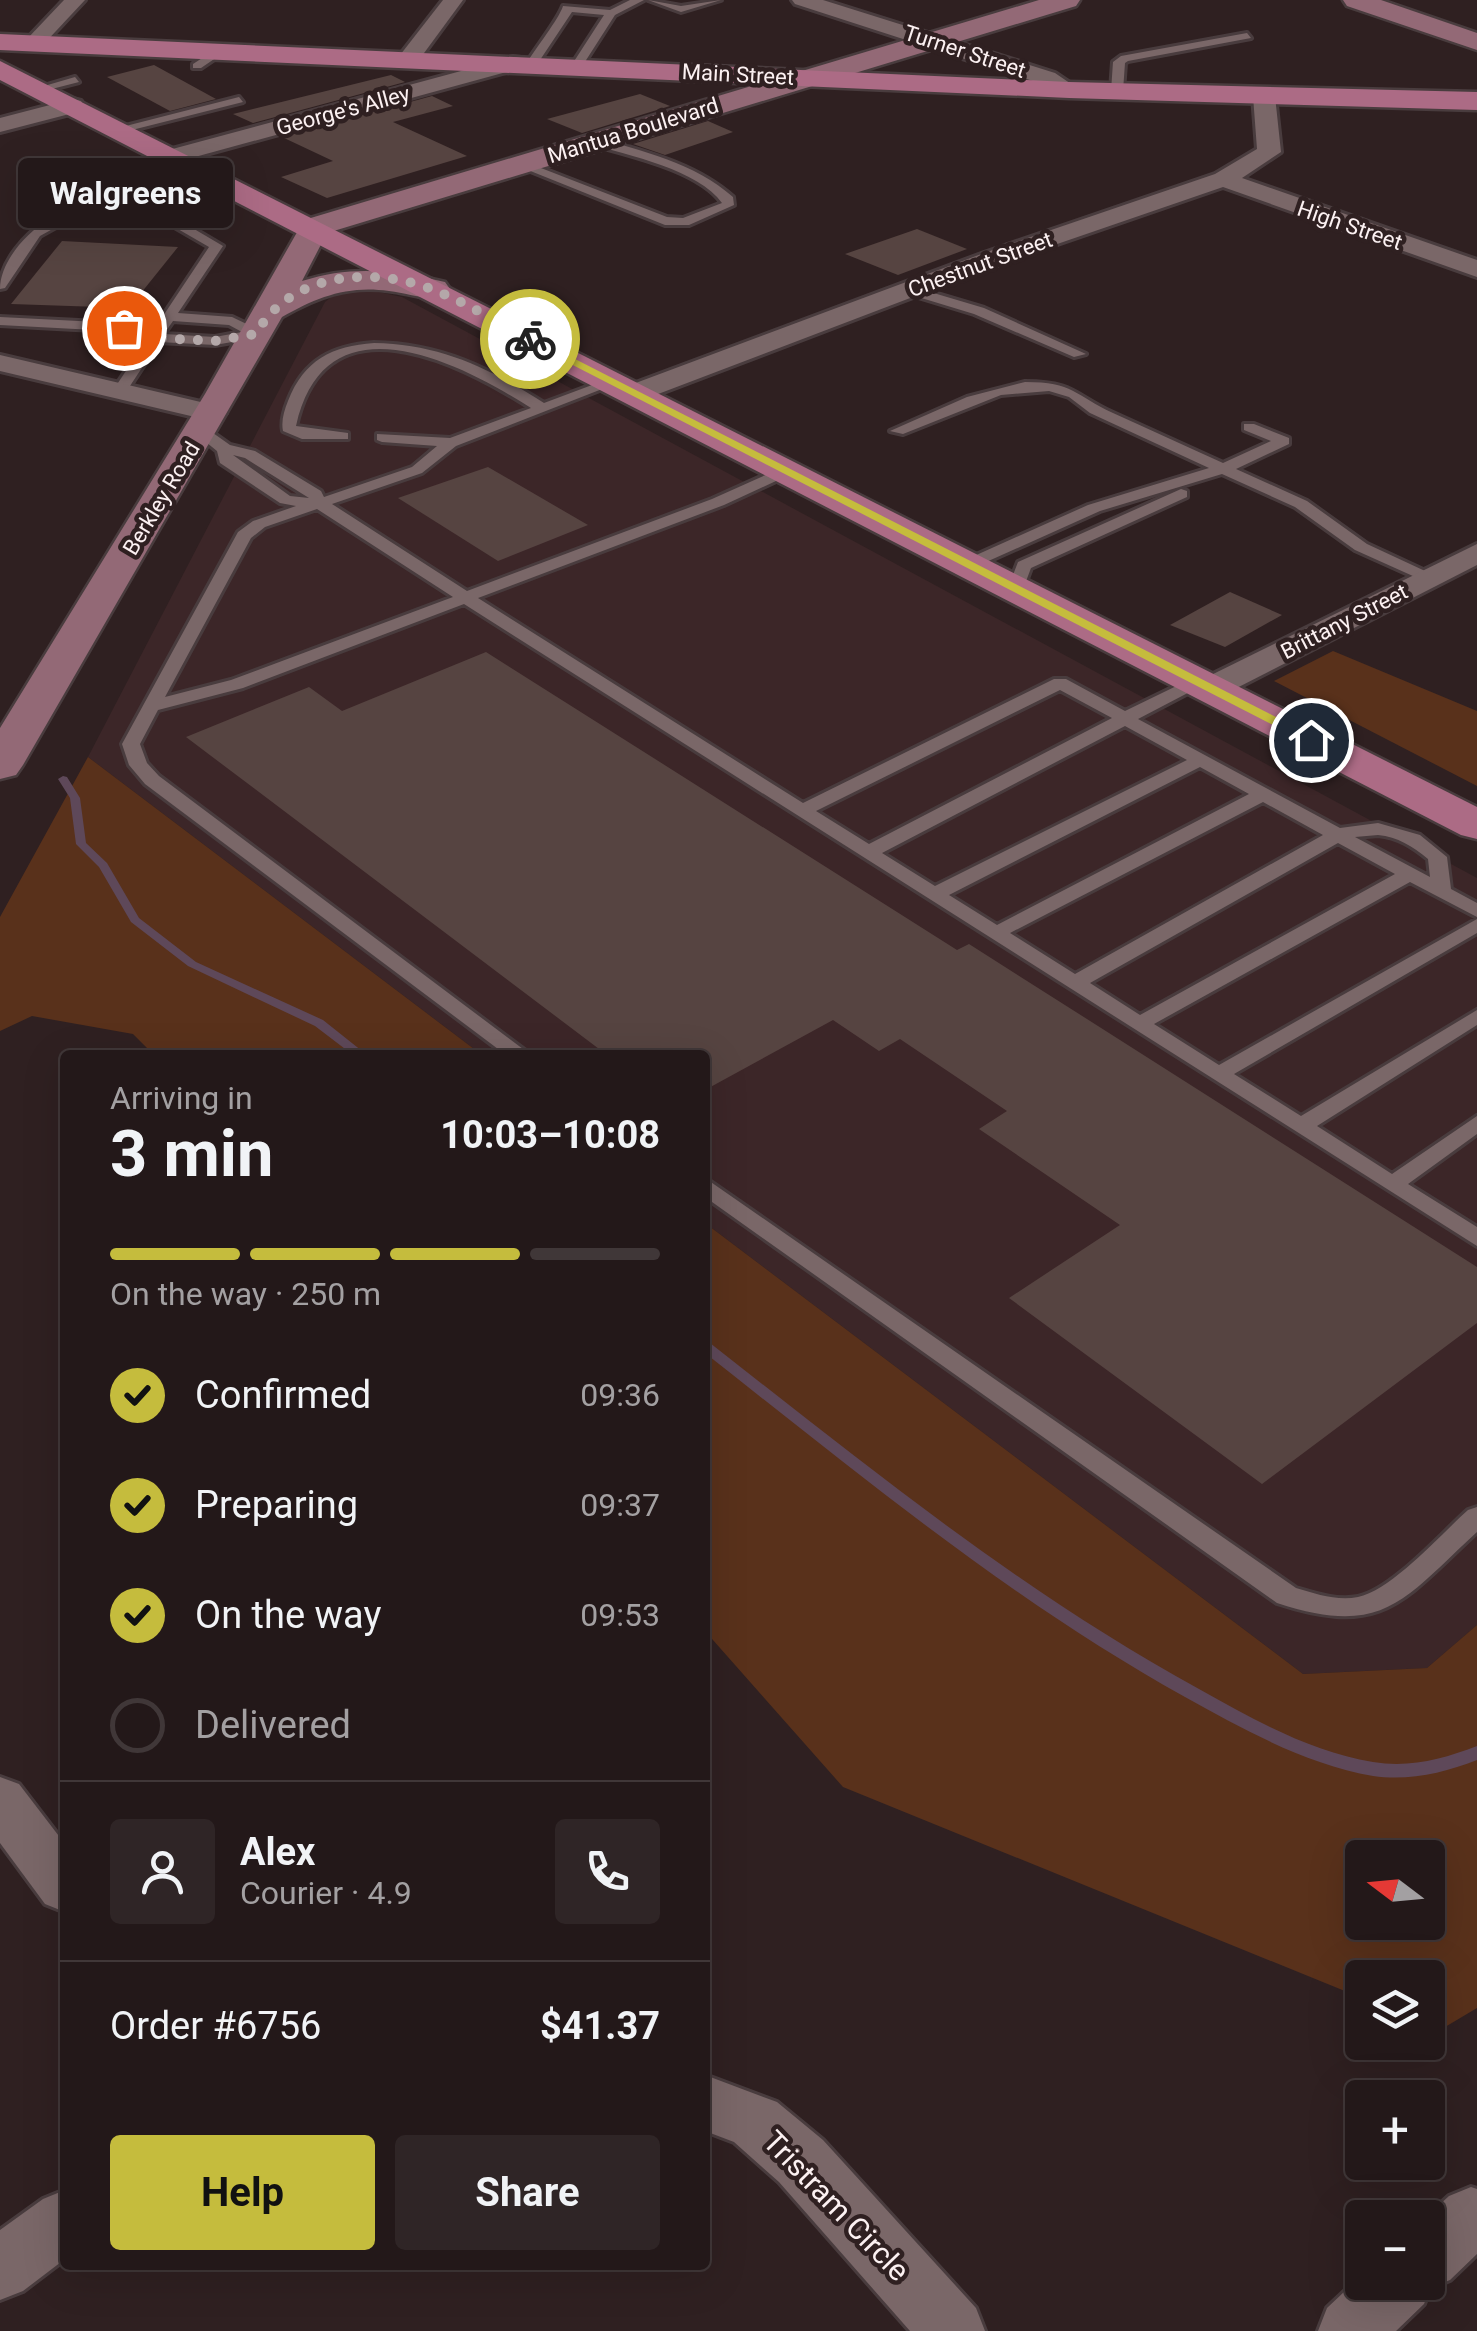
<!DOCTYPE html>
<html lang="en">
<head>
<meta charset="utf-8">
<style>
  :root { --surface:#231819; --page:#2f2526; --text:#f1f3f6; --muted:#a3a0a2; --line:#403738; --accent:#c5bc3d }
  body { margin:0; font-family:Roboto,sans-serif; background:var(--page); color:var(--text); height:100vh; display:flex; flex-direction:column; font-size:38px; white-space:nowrap }
  * { box-sizing:border-box; margin:0 }
  p { font-size:32px; color:var(--muted) }
  .icon { flex:none; width:55px; height:55px; fill:none; stroke:currentColor; stroke-width:2; stroke-linecap:round; stroke-linejoin:round }
  .map { position:relative; flex:1; overflow:hidden }
  .sheet { position:absolute; left:60px; top:1050px; width:650px; height:1220px; display:flex; flex-direction:column; background:var(--surface); border-radius:10px; box-shadow:0 10px 40px #0002,0 0 0 2px var(--line) }
  .sheet>* { flex:none }
  .needle { width:65px; rotate:286deg }
  .fabs { position:absolute; left:1345px; top:1840px; display:grid; gap:20px }
  .fabs a { display:grid; place-items:center; width:100px; height:100px; border-radius:10px; background:var(--surface); box-shadow:0 10px 40px #0002,0 0 0 2px var(--line); font-size:50px }
  .pin { position:absolute; display:grid; place-items:center; width:85px; height:85px; color:#fff; margin:-42px; border:5px solid #fff; border-radius:50%; box-shadow:0 2px 10px #0007 }
  .courier { position:absolute; display:grid; place-items:center; width:100px; height:100px; margin:-50px; border:8px solid #c5bc3d; border-radius:50%; background:#fff; color:#222; box-shadow:0 2px 12px #0007 }
  .bubble { position:absolute; height:70px; border-radius:10px; background:var(--surface); box-shadow:0 10px 40px #0002,0 0 0 2px var(--line); font-size:32px; font-weight:700; line-height:70px; text-align:center }
  .head em { font-style:normal; font-weight:700 }
  .head div { display:flex; flex-direction:column-reverse }
  .head { display:flex; align-items:center; justify-content:space-between; height:170px; padding:0 50px }
  h1 { font-size:65px; font-weight:700; line-height:75px }
  .bar { display:grid; grid-template-columns:repeat(4,1fr); gap:15px 10px; align-content:center; height:120px; padding:0 50px }
  .bar i { height:12px; border-radius:8px; background:var(--line) }
  .bar .selected { background:var(--accent) }
  .bar p { grid-column:span 4 }
  .line { display:flex; align-items:center; gap:25px; padding:0 50px; border-top:2px solid var(--line) }
  .line div { flex:1 }
  .round { display:grid; place-items:center; flex:none; width:105px; height:105px; border-radius:10px; background:var(--page) }
  ol { padding:0 50px; list-style:none }
  li { display:flex; align-items:center; gap:30px; height:110px }
  li p { margin-inline-start:auto }
  li .icon { padding:10px; border-radius:50%; background:var(--accent); color:#111; stroke-width:4 }
  li:last-child { color:var(--muted) }
  li i { width:55px; height:55px; border:5px solid var(--line); border-radius:50% }
  .action { display:flex; gap:20px; margin-top:auto; padding:20px 50px }
  .action a { flex:1; height:115px; border-radius:10px; background:var(--accent); color:#111; font-size:40px; font-weight:700; line-height:115px; text-align:center }
  .action a+a { background:var(--page); color:var(--text) }
  .map>svg:first-child { display:block }
</style>
</head>
<body>
<div class="map">
<svg width="1477" height="2331" viewBox="0 0 1477 2331">
  <rect width="100%" height="100%" fill="#2f2021"/>
  <!-- built -->
  <polygon fill="#3c2628" points="360,288 402,297 1477,878 1477,1625 1427,1668 1303,1674 705,1223 705,1055 482,1055 88,757 325,302 339,291"/>
  <!-- green -->
  <g fill="#59311b" fill-rule="evenodd">
    <polygon points="1333,651 1477,711 1477,786 1274,681"/>
    <polygon points="88,757 482,1055 154,1055 133,1034 32,1016 0,1031 0,917"/>
    <path d="M705,1223L1303,1674L1427,1668L1477,1625V2008L1440,2030L1428,2025V1978H1362V1998L843,1787L705,1631ZM1362,1858H1428V1922H1362Z"/>
  </g>
  <g fill="none" stroke-linecap="round" stroke-linejoin="round">
    <!-- stream -->
    <g fill="#5e4859" fill-rule="evenodd">
      <polygon points="63,776 67,777 80,798 86,843 107,863 139,918 196,962 323,1020 367,1055 353,1055 315,1026 188,966 131,922 99,867 76,844 70,798 58,779"/>
      <path d="M705,1341L710,1343C867,1466 1023,1593 1199,1689C1254,1720 1311,1752 1373,1762C1410,1768 1443,1759 1477,1746V1760C1444,1773 1409,1781 1373,1776C1306,1764 1244,1730 1185,1697C1012,1601 860,1475 705,1353Z"/>
    </g>
  </g>
  <!-- building -->
  <g fill="#564441">
    <polygon points="154,65 216,99 170,111 107,77"/>
    <polygon points="391,75 405,82 253,123 233,114"/>
    <polygon points="640,94 670,106 582,133 547,119"/>
    <polygon points="432,96 453,106 393,122 467,156 327,198 281,177 333,161 282,137"/>
    <polygon points="708,121 733,132 665,155 633,144"/>
    <polygon points="917,229 967,249 898,275 845,254"/>
    <polygon points="62,241 178,247 129,308 11,304"/>
    <polygon points="488,467 588,525 498,561 398,498"/>
    <polygon points="1230,592 1282,615 1225,647 1170,625"/>
    <polygon points="486,652 957,950 969,944 1477,1267 1477,1323 1262,1484 1009,1298 1120,1225 979,1129 1007,1111 900,1039 879,1051 833,1020 705,1090 705,1055 607,1055 186,737 309,687 342,711"/>
  </g>
  <g fill="none" stroke-linecap="round" stroke-linejoin="round">
    <defs>
      <g id="lane">
        <path d="M630,0H644L615,15L581,68L571,66L604,15L572,12L536,66L526,64C535,49 559,19 563,6L610,10Z"/>
        <polygon points="648,0 681,6 721,0 681,12"/>
        <polygon points="1247,33 1251,38 1128,61 1125,63 1123,91 1117,94 1111,91 1113,62 1121,56"/>
        <polygon points="216,49 226,51 201,68 193,68 193,64"/>
        <polygon points="75,77 79,82 40,92 34,89"/>
        <polygon points="239,97 243,102 120,133 114,129"/>
        <path d="M594,137C642,151 695,163 733,197L734,205L689,225H665L513,164L523,161L667,217L683,218L722,203C699,170 628,155 590,144L588,141Z"/>
        <path d="M212,172L218,176L216,179L145,200L223,246L178,313L232,317L261,331V337L215,345L159,342L124,395L119,396L112,392L151,333L0,325V317L157,325L209,247L133,203L58,226L40,236L5,288L0,289C0,262 26,233 48,220ZM173,321L229,325L242,332L215,337L164,334Z"/>
        <polygon points="910,286 984,308 1086,354 1074,357 974,314 905,293 905,287"/>
        <path d="M374,343C440,344 489,368 544,403L608,379L620,382L456,446L422,473L332,504L467,591L712,499L781,468H791V474L724,505L478,598L803,803L1054,679H1066L1125,711L1197,676L1206,681L1203,685L1138,719L1340,828L1378,823L1420,835L1447,857L1451,889L1477,903V917L1410,882L1154,1024L1219,1065L1477,919V933L1234,1074L1301,1116L1477,1010V1025L1317,1126L1392,1174L1477,1116V1134L1408,1184L1477,1227V1246L464,604L243,688L158,710L140,744L147,763L159,776L531,1055H506L145,784L129,765L122,744L238,532L253,521L296,506L280,503L220,463L217,451L196,434V428H206L230,445L255,451L321,491L324,497L412,467L437,446L382,442L377,440V434L450,438L531,408C457,361 325,295 296,426L348,433V439H302L283,431C281,421 284,411 288,401C304,360 332,346 374,343ZM233,455L245,458L309,498L290,496ZM317,509L453,597L231,680L165,697L251,538L265,527ZM1060,690L1112,718L869,844L816,811ZM1125,726L1187,760L935,886L882,853ZM1200,767L1249,794L997,925L949,895ZM1263,802L1323,835L1075,974L1010,933ZM1378,835C1398,837 1412,846 1428,859L1430,877L1355,837ZM1338,843L1395,874L1140,1015L1090,983Z"/>
        <path d="M1025,382C1074,382 1074,395 1113,413C1150,430 1186,446 1223,463L1271,441L1244,430V424H1254L1289,438V444L1236,469L1307,501L1367,544L1438,577L1436,581H1424L1355,550L1295,507L1222,474L1100,511L975,567H963V561L1088,505L1209,468L1090,413L1069,397L1049,391L1001,395L903,434L890,431L967,397Z"/>
        <polygon points="1181,489 1187,491 1187,497 1031,568 1022,592 1016,593 1008,588 1018,562"/>
        <path d="M705,1178L1296,1588C1316,1594 1337,1601 1358,1597C1392,1590 1441,1534 1468,1510L1477,1507V1532C1403,1600 1384,1638 1277,1603L705,1197Z"/>
      </g>
      <g id="street">
        <polygon points="64,0 85,0 41,47 27,47 24,43 27,39"/>
        <polygon points="443,0 463,0 416,64 400,64 397,59"/>
        <polygon points="792,0 823,0 1055,73 1080,90 1069,97 1039,83 795,4"/>
        <polygon points="513,57 521,58 524,63 521,68 173,163 161,156 165,151"/>
        <polygon points="1264,89 1275,96 1281,152 1242,178 1477,260 1477,277 1223,187 1002,263 645,399 625,399 621,393 625,387 984,253 1215,174 1257,149 1253,96"/>
        <polygon points="73,99 81,101 84,106 81,111 0,132 0,118"/>
        <polygon points="0,355 222,407 226,413 212,421 0,371"/>
        <polygon points="1477,544 1477,565 1223,695 1199,695 1194,688 1199,681"/>
        <polygon points="0,1777 19,1784 65,1844 65,1912 45,1904 0,1843"/>
        <polygon points="705,2075 777,2102 823,2140 976,2308 985,2331 910,2331 779,2182 734,2142 705,2131"/>
        <polygon points="1471,2187 1477,2189 1477,2254 1450,2280 1430,2288 1424,2304 1396,2331 1318,2331 1327,2308 1362,2275 1362,2282 1428,2282 1425,2218 1449,2196"/>
        <polygon points="65,2190 65,2259 23,2291 0,2300 0,2230 43,2199"/>
      </g>
      <g id="secondary">
        <path d="M1039,0H1080L1076,6L327,233L302,281C351,265 395,270 445,282L450,289L445,296C426,301 408,293 389,291C348,285 317,297 282,317L23,765L16,775L0,779V728L205,394L304,220Z"/>
        <polygon points="1343,0 1381,0 1477,33 1477,50 1347,6"/>
      </g>
      <g id="primary">
        <polygon points="0,34 1069,82 1477,92 1477,110 1069,98 0,50"/>
        <polygon points="0,61 1477,807 1477,839 1461,835 0,80"/>
      </g>
    </defs>
    <!-- lane casing -->
    <use href="#lane" stroke="#493c3e" stroke-width="6"/>
    <!-- street casing -->
    <use href="#street" stroke="#493c3e" stroke-width="6"/>
    <!-- secondary casing -->
    <use href="#secondary" stroke="#493c3e" stroke-width="5"/>
    <!-- primary casing -->
    <use href="#primary" stroke="#493c3e" stroke-width="5"/>
    <!-- lane -->
    <use href="#lane" fill="#7a6768" fill-rule="evenodd"/>
    <!-- street -->
    <use href="#street" fill="#7a6768" fill-rule="evenodd"/>
    <!-- secondary -->
    <use href="#secondary" fill="#936976" fill-rule="evenodd"/>
    <!-- primary -->
    <use href="#primary" fill="#ac6b85" fill-rule="evenodd"/>
  </g>
  <!-- route -->
  <polygon fill="#c5bc3d" points="530,336 1315,737 1317,740 1306,742 526,341"/>
  <g fill="none" stroke-linecap="round" stroke-linejoin="round">
    <!-- done -->
    <path stroke="#b4a8a9" stroke-width="10" stroke-dasharray="0 18" d="M124,328L164,330L158,338L215,341L256,334C290,272 373,266 434,290C467,303 498,323 530,339"/>
  </g>
  <g text-anchor="middle" stroke-width="9" stroke-linejoin="round" paint-order="stroke">
    <!-- far-street labels -->
    <g font-size="22" fill="#fcf1f2" stroke="#2f2021">
      <text transform="translate(965 51) rotate(18)" y="8">Turner Street</text>
      <text transform="translate(738 74) rotate(3)" y="8">Main Street</text>
      <text transform="translate(343 110) rotate(-15)" y="8">George's Alley</text>
      <text transform="translate(633 130) rotate(-17)" y="8">Mantua Boulevard</text>
      <text transform="translate(1350 225) rotate(19)" y="8">High Street</text>
      <text transform="translate(980 264) rotate(-20)" y="8">Chestnut Street</text>
      <text transform="translate(161 498) rotate(-59)" y="8">Berkley Road</text>
      <text transform="translate(1344 621) rotate(-27)" y="8">Brittany Street</text>
    </g>
    <!-- near-street labels -->
    <g font-size="30" fill="#fcf1f2" stroke="#2f2021">
      <text transform="translate(836 2206) rotate(46)" y="10">Tristram Circle</text>
    </g>
  </g>
</svg>
<div class="fabs">
<a><svg class="needle" viewBox="-14 -14 28 28"><path d="M0-13l5 13h-10z" fill="#e53935"/><path d="M0 13l5-13h-10z" fill="#a3a0a2"/></svg></a>
<a><svg class="icon" aria-label="layers" viewBox="0 0 24 24"><path d="M12 4l9 5-9 5-9-5zM3 14l9 5 9-5"/></svg></a>
<a>+</a>
<a>−</a>
</div>
<div class="pin" style="left:124px;top:328px;background:#ea580c"><svg class="icon" aria-label="bag" viewBox="0 0 24 24"><path d="M5 8h14l-1 12H6zM9 8a3 3 0 0 1 6 0"/></svg></div>
<div class="pin" style="left:1311px;top:740px;background:#1f2937"><svg class="icon" aria-label="home" viewBox="0 0 24 24"><path d="M3 11l9-7 9 7M6 9v11h12V9"/></svg></div>
<div class="courier" style="left:530px;top:339px"><svg class="icon" aria-label="bike" viewBox="0 0 24 24"><circle cx="6" cy="16" r="4"/><circle cx="18" cy="16" r="4"/><path d="M6 16l4-8h5l3 8M10 8l3 8H6M13 5h3"/></svg></div>
<div class="bubble" style="left:18px;top:158px;width:215px">Walgreens</div>
<section class="sheet">
<div class="head"><div><h1>3 min</h1><p>Arriving in</p></div><em>10:03–10:08</em></div>
<div class="bar"><i class="selected"></i><i class="selected"></i><i class="selected"></i><i></i><p>On the way · 250 m</p></div>
<ol>
<li><svg class="icon" aria-label="check" viewBox="0 0 24 24"><path d="M5 12l5 5 9-10"/></svg>Confirmed<p>09:36</p></li>
<li><svg class="icon" aria-label="check" viewBox="0 0 24 24"><path d="M5 12l5 5 9-10"/></svg>Preparing<p>09:37</p></li>
<li><svg class="icon" aria-label="check" viewBox="0 0 24 24"><path d="M5 12l5 5 9-10"/></svg>On the way<p>09:53</p></li>
<li><i></i>Delivered</li>
</ol>
<div class="line" style="height:180px"><a class="round"><svg class="icon" aria-label="person" viewBox="0 0 24 24"><circle cx="12" cy="8" r="4"/><path d="M4 21q1-7 8-7t8 7"/></svg></a><div><b>Alex</b><p>Courier · 4.9</p></div><a class="round"><svg class="icon" aria-label="phone" viewBox="0 0 24 24"><path d="M5 4h4l2 5-3 2q2 4 5 5l2-3 5 2v4C11 20 4 13 5 4z"/></svg></a></div>
<div class="line" style="height:130px"><div>Order #6756</div><b>$41.37</b></div>
<div class="action"><a>Help</a><a>Share</a></div>
</section>
</div>
</body>
</html>
